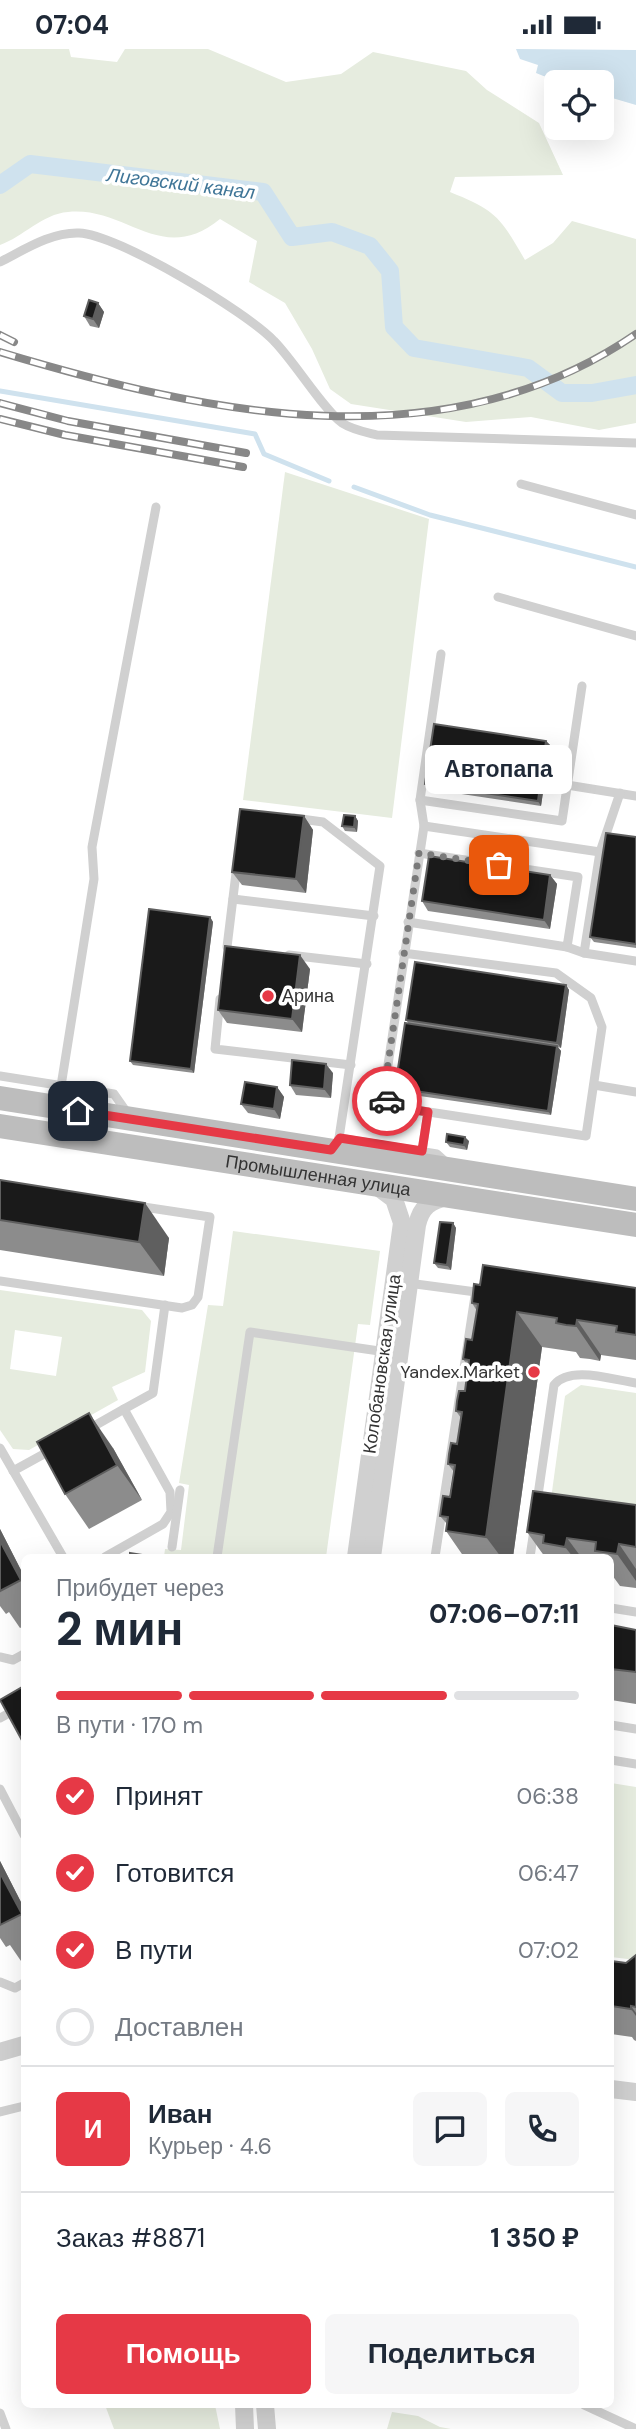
<!DOCTYPE html>
<html lang="ru">
<head>
<meta charset="utf-8">
<style>
  :root { --surface:#fff; --page:#f6f6f7; --text:#1f2937; --muted:#747a83; --line:#e0e1e3; --accent:#e63946 }
  body { margin:0; font-family:"DM Sans",sans-serif; background:var(--page); color:var(--text); height:100vh; display:flex; flex-direction:column; font-size:26px; white-space:nowrap }
  * { box-sizing:border-box; margin:0 }
  p { font-size:23px; color:var(--muted) }
  .icon { flex:none; width:38px; height:38px; fill:none; stroke:currentColor; stroke-width:2; stroke-linecap:round; stroke-linejoin:round }
  .map { position:relative; flex:1; overflow:hidden }
  .drawer { position:absolute; left:21px; top:1505px; width:593px; height:854px; display:flex; flex-direction:column; background:var(--surface); border-radius:10px; box-shadow:0 7px 28px #0002 }
  .drawer>* { flex:none }
  .fabs { position:absolute; left:544px; top:21px; display:grid; gap:14px }
  .fabs a { display:grid; place-items:center; width:70px; height:70px; border-radius:10px; background:var(--surface); box-shadow:0 7px 28px #0002; font-size:35px }
  .pin { position:absolute; display:grid; place-items:center; width:60px; height:60px; color:#fff; margin:-30px; border-radius:14px; box-shadow:0 4px 10px #0006 }
  .courier { position:absolute; display:grid; place-items:center; width:70px; height:70px; margin:-35px; border:5px solid #e63946; border-radius:50%; background:#fff; color:#222; box-shadow:0 2px 9px #0007 }
  .bubble { position:absolute; height:49px; border-radius:10px; background:var(--surface); box-shadow:0 7px 28px #0002; font-size:23px; font-weight:800; line-height:49px; text-align:center }
  .overview em { font-style:normal; font-weight:800 }
  .overview div { display:flex; flex-direction:column-reverse }
  .overview { display:flex; align-items:center; justify-content:space-between; height:119px; padding:0 35px }
  h1 { font-size:46px; font-weight:800; line-height:52px }
  .bar { display:grid; grid-template-columns:repeat(4,1fr); gap:10px 7px; align-content:center; height:84px; padding:0 35px }
  .bar i { height:9px; border-radius:5px; background:var(--line) }
  .bar .selected { background:var(--accent) }
  .bar p { grid-column:span 4 }
  .line { display:flex; align-items:center; gap:18px; padding:0 35px; border-top:2px solid var(--line) }
  .line div { flex:1 }
  .round { display:grid; place-items:center; flex:none; width:74px; height:74px; border-radius:10px; background:var(--page) }
  ol { padding:0 35px; list-style:none }
  li { display:flex; align-items:center; gap:21px; height:77px }
  li p { margin-inline-start:auto }
  li .icon { padding:7px; border-radius:50%; background:var(--accent); color:#fff; stroke-width:4 }
  li:last-child { color:var(--muted) }
  li i { width:38px; height:38px; border:4px solid var(--line); border-radius:50% }
  .button { display:flex; gap:14px; margin-top:auto; padding:14px 35px }
  .button a { flex:1; height:80px; border-radius:10px; background:var(--accent); color:#fff; font-size:28px; font-weight:800; line-height:80px; text-align:center }
  .button a+a { background:var(--page); color:var(--text) }
  .status { display:flex; justify-content:space-between; align-items:center; height:49px; padding:0 35px; background:var(--surface); direction:ltr }
  .status svg { height:19px; fill:currentColor }
  .map>svg:first-child { display:block }
</style>
</head>
<body>
<div class="status"><b>07:04</b><svg viewBox="0 0 49 12"><path d="M0 12V9h3v3zM5 12V6h3v6zM10 12V3h3v9zM15 12V0h3v12zM26 1h20v11H26zM47 4h2v5h-2z"/></svg></div>
<div class="map">
<svg width="636" height="2380" viewBox="0 0 636 2380">
  <rect width="100%" height="100%" fill="#fff"/>
  <!-- green -->
  <g fill="#e6ecdf" fill-rule="evenodd">
    <path d="M0,0H69L71,8L117,13L125,0H208L286,33L341,25L373,3L466,22L487,41L539,74L563,126L455,128L450,143C497,162 500,168 525,211L553,194L572,172L636,190V374L599,381L531,368L466,373L351,355L330,340L312,300L285,254L249,233L257,192L220,170C161,218 127,157 68,163C42,165 23,188 0,196Z"/>
    <polygon points="285,423 429,470 392,769 243,751"/>
    <polygon points="233,1182 380,1202 370,1276 358,1275 326,1508 164,1508 165,1500 181,1501 189,1436 179,1434 208,1256 223,1257"/>
    <path d="M0,1241L142,1261L151,1272L145,1323L112,1338L118,1351L29,1401L13,1400L0,1381ZM15,1281L62,1288L56,1327L10,1320Z"/>
    <polygon points="581,1336 636,1344 636,1462 551,1450 565,1347"/>
    <polygon points="611,1734 636,1738 636,1911 611,1908"/>
    <polygon points="105,2356 215,2356 220,2380 114,2380"/>
    <polygon points="392,2363 418,2367 440,2378 451,2380 387,2380"/>
  </g>
  <!-- water -->
  <path fill="#cfe2ee" d="M516,0L636,1V56L602,46V33C578,33 558,34 536,24L538,16L520,10Z"/>
  <g fill="none" stroke-linecap="round" stroke-linejoin="round">
    <!-- stream -->
    <g stroke="#cfe2ee" stroke-width="5">
      <polyline points="0,342 255,385 264,405 329,432"/>
      <polyline points="354,438 430,466 636,518"/>
    </g>
    <!-- canal -->
    <polyline stroke="#cfe2ee" stroke-width="18" points="0,136 30,115 263,143 292,188 332,183 370,197 390,222 394,278 414,299 528,319 562,344 592,344 636,336"/>
    <!-- lane -->
    <g stroke="#d0d0d0" stroke-width="9">
      <path d="M0,213C24,201 51,183 79,184C117,185 247,263 274,292C294,312 323,360 342,374C353,381 365,383 377,386L636,394"/>
      <polyline points="521,435 636,466"/>
      <polyline points="498,548 636,587"/>
      <polyline points="441,605 420,751 562,772 582,637"/>
      <polyline points="567,736 636,747"/>
      <polyline points="294,769 323,773 380,817 339,1089"/>
      <polyline points="424,777 600,803"/>
      <polyline points="233,850 374,867"/>
      <polyline points="408,873 567,898 578,828 419,804"/>
      <polyline points="227,898 237,816"/>
      <polyline points="567,898 584,904 636,912"/>
      <polyline points="403,904 556,924 591,949 602,978 586,1087 396,1058 383,1049 424,777 420,751"/>
      <polyline points="584,904 600,803 620,744"/>
      <polyline points="289,906 367,915"/>
      <polyline points="220,950 215,1000 351,1016"/>
      <polyline points="0,1027 114,1045 128,1065"/>
      <polyline points="594,1036 636,1043"/>
      <polyline points="61,1037 94,830 92,798 156,458"/>
      <polyline points="338,1092 339,1089 437,1105 447,1114"/>
      <polyline points="422,1102 428,1063"/>
      <polyline points="0,1232 182,1259 192,1256 198,1248 210,1168 137,1157"/>
      <polyline points="408,1234 476,1243"/>
      <polyline points="124,1360 153,1344 165,1256"/>
      <polyline points="87,1381 124,1360 170,1443 171,1463 163,1475 105,1508"/>
      <polyline points="0,1399 63,1508"/>
      <polyline points="13,1422 53,1400"/>
      <path d="M537,1453L554,1336C570,1316 613,1331 636,1334"/>
      <polyline points="172,1498 180,1441"/>
      <polyline points="217,1508 250,1283 386,1303"/>
      <polyline points="435,1508 475,1247"/>
      <polyline points="530,1508 534,1481"/>
      <polyline points="611,1559 636,1563"/>
      <polyline points="0,1608 13,1611 24,1605"/>
      <polyline points="0,1669 24,1656"/>
      <polyline points="611,1676 636,1680"/>
      <polyline points="611,1711 636,1715"/>
      <polyline points="0,1740 24,1786"/>
      <polyline points="0,1933 15,1939 24,1934"/>
      <polyline points="0,2063 24,2057"/>
      <polyline points="584,2356 636,2380"/>
      <polyline points="0,2364 6,2380"/>
    </g>
    <!-- street -->
    <g stroke="#d0d0d0" stroke-width="18">
      <polyline points="356,1508 402,1174 394,1150 378,1138"/>
      <path d="M372,1508L417,1176C421,1158 430,1151 448,1148"/>
      <polyline points="0,2003 24,1996"/>
      <polyline points="611,2040 636,2043"/>
      <polyline points="244,2356 245,2380"/>
      <polyline points="265,2356 267,2380"/>
    </g>
    <!-- secondary -->
    <g stroke="#bdbdbd" stroke-width="24">
      <polyline points="0,1049 636,1150"/>
      <path id="s1" d="M0,1077L636,1176"/>
    </g>
    <defs>
      <g id="rail">
        <polyline points="0,286 14,293"/>
        <path d="M0,303C207,365 444,417 636,285"/>
        <polyline points="0,354 68,372 246,404"/>
        <polyline points="0,370 65,386 243,418"/>
      </g>
    </defs>
    <!-- rail casing -->
    <use href="#rail" stroke="#888" stroke-width="8"/>
    <!-- rail -->
    <use href="#rail" stroke="#fff" stroke-width="5" stroke-dasharray="16" stroke-linecap="butt"/>
  </g>
  <!-- wall -->
  <g fill="#8c8c8c">
    <polygon points="98,254 104,263 99,279 90,277 84,267"/>
    <polygon points="546,692 550,696 541,757 428,740 425,735"/>
    <polygon points="304,767 313,781 306,844 242,836 232,823"/>
    <polygon points="355,767 358,772 357,783 345,782 342,777"/>
    <polygon points="636,788 636,899 594,893 590,888"/>
    <polygon points="550,826 557,835 550,880 428,862 422,852"/>
    <polygon points="210,868 213,873 194,1024 133,1016 130,1012"/>
    <polygon points="310,920 302,983 227,974 218,961"/>
    <polygon points="566,936 569,941 561,999 558,998 561,1002 551,1066 399,1044 395,1039 409,975 406,971"/>
    <polygon points="333,1024 331,1049 296,1046 290,1036"/>
    <polygon points="277,1038 284,1048 280,1070 248,1064 241,1055"/>
    <polygon points="469,1092 467,1101 450,1098 446,1093"/>
    <polygon points="0,1131 169,1189 164,1227 0,1201"/>
    <polygon points="453,1174 456,1179 451,1221 438,1219 434,1214"/>
    <polygon points="480,1236 636,1239 636,1311 601,1306 600,1312 590,1310 580,1309 576,1303 542,1298 513,1508 464,1508 446,1482 447,1475 440,1467 450,1448 454,1423 448,1415 457,1395 461,1369 456,1362 465,1342 468,1317 463,1310 472,1291 477,1262 472,1254"/>
    <polygon points="113,1399 142,1451 89,1480 65,1445"/>
    <polygon points="636,1456 636,1539 620,1537 612,1526 611,1526 611,1508 545,1508 527,1483"/>
    <polygon points="0,1480 24,1527 24,1577 20,1579 9,1563 6,1565 0,1557"/>
    <polygon points="611,1576 636,1581 636,1655 611,1651"/>
    <polygon points="0,1812 24,1859 24,1911 21,1912 10,1896 6,1898 0,1889"/>
    <polygon points="636,1906 636,1992 634,1991 632,1988 611,1985 611,1912 626,1914"/>
  </g>
  <!-- shaded-wall -->
  <g fill="#5f5f5f">
    <polygon points="98,254 104,263 99,279 93,270"/>
    <polygon points="546,692 550,696 541,757 538,752"/>
    <polygon points="304,767 313,781 306,844 296,830"/>
    <polygon points="355,767 358,772 357,783 354,778"/>
    <polygon points="550,826 557,835 550,880 544,871"/>
    <polygon points="210,868 213,873 194,1024 191,1020"/>
    <polygon points="300,906 310,920 302,983 292,970"/>
    <polygon points="566,936 569,941 561,999 557,994"/>
    <polygon points="557,997 561,1002 551,1066 548,1062"/>
    <polygon points="326,1015 333,1024 331,1049 324,1040"/>
    <polygon points="277,1038 284,1048 280,1070 274,1060"/>
    <polygon points="465,1088 469,1092 467,1101 464,1096"/>
    <polygon points="145,1154 169,1189 164,1227 139,1193"/>
    <polygon points="453,1174 456,1179 451,1221 447,1216"/>
    <polygon points="517,1263 542,1298 513,1508 501,1508 486,1488"/>
    <polygon points="577,1271 601,1306 600,1312 576,1277"/>
    <polygon points="89,1364 113,1399 142,1451 117,1416"/>
    <polygon points="0,1480 24,1527 24,1537 0,1492"/>
    <polygon points="567,1489 581,1508 573,1508 565,1498"/>
    <polygon points="619,1495 636,1520 636,1532 617,1505"/>
    <polygon points="0,1812 24,1859 24,1869 0,1824"/>
    <polygon points="631,1957 636,1964 636,1967 631,1960"/>
  </g>
  <!-- building -->
  <g fill="#1a1a1a" stroke="#5f5f5f" stroke-width="2">
    <polygon points="89,251 98,254 93,270 84,267"/>
    <polygon points="434,675 546,692 538,752 425,735"/>
    <polygon points="240,760 304,767 296,830 232,823"/>
    <polygon points="344,766 355,767 354,778 342,777"/>
    <polygon points="606,784 636,788 636,895 590,888"/>
    <polygon points="429,807 550,826 544,871 422,852"/>
    <polygon points="149,860 210,868 191,1020 130,1012"/>
    <polygon points="225,897 300,906 292,970 218,961"/>
    <polygon points="415,913 566,936 557,994 406,971"/>
    <polygon points="405,974 557,997 548,1062 395,1039"/>
    <polygon points="292,1011 326,1015 324,1040 290,1036"/>
    <polygon points="245,1033 277,1038 274,1060 241,1055"/>
    <polygon points="447,1085 465,1088 464,1096 446,1093"/>
    <polygon points="0,1131 145,1154 139,1193 0,1171"/>
    <polygon points="440,1173 453,1174 447,1216 434,1214"/>
    <polygon points="483,1216 636,1239 636,1286 616,1283 617,1277 577,1271 576,1277 566,1276 556,1274 557,1269 517,1263 486,1488 446,1482 448,1468 440,1467 443,1447 450,1448 455,1416 448,1415 449,1405 451,1394 457,1395 462,1363 456,1362 457,1352 459,1342 465,1342 469,1311 463,1310 466,1290 472,1291 478,1255 472,1254 474,1235 480,1236"/>
    <polygon points="89,1364 117,1416 65,1445 37,1393"/>
    <polygon points="533,1442 636,1456 636,1498 619,1495 617,1505 595,1502 596,1493 567,1489 565,1498 543,1494 544,1486 527,1483"/>
    <polygon points="0,1492 21,1531 0,1542"/>
    <polygon points="130,1504 143,1506 143,1508 130,1508"/>
    <polygon points="611,1576 636,1581 636,1623 611,1620"/>
    <polygon points="24,1637 24,1695 0,1651"/>
    <polygon points="0,1824 22,1865 0,1876"/>
    <polygon points="636,1906 636,1958 631,1957 631,1960 611,1957 611,1912 626,1914"/>
  </g>
  <g fill="none" stroke-linecap="round" stroke-linejoin="round">
    <!-- done -->
    <polyline stroke="#7a7a7a" stroke-width="7" stroke-dasharray="0 12.6" points="387,1052 383,1049 419,804 499,816"/>
    <!-- route -->
    <polyline stroke="#e63946" stroke-width="9" points="78,1062 331,1101 340,1089 422,1102 428,1063 396,1058 387,1052"/>
  </g>
  <!-- markers -->
  <g fill="#e63946" stroke="#fff" stroke-width="2.5">
    <circle cx="268" cy="947" r="7"/>
    <circle cx="534" cy="1323" r="7"/>
  </g>
  <g text-anchor="middle" stroke-width="7" stroke-linejoin="round" paint-order="stroke">
    <!-- poi labels -->
    <g font-size="18" fill="#333" stroke="#fff" text-anchor="start">
      <text x="282" y="953">Арина</text>
      <text x="520" y="1329" text-anchor="end">Yandex.Market</text>
    </g>
    <!-- street labels -->
    <g font-size="18" fill="#333" stroke="#fff">
      <text dy="6" stroke="none"><textPath href="#s1" startOffset="322">Промышленная улица</textPath></text>
      <text transform="translate(382 1315) rotate(-82)" y="6">Колобановская улица</text>
    </g>
    <!-- water labels -->
    <g font-size="19" font-style="italic" fill="#3f7597" stroke="#fff">
      <text transform="translate(181 134) rotate(7)" y="7">Лиговский канал</text>
    </g>
  </g>
</svg>
<div class="fabs">
<a><svg class="icon" aria-label="locate" viewBox="0 0 24 24"><circle cx="12" cy="12" r="6"/><path d="M12 2v4M12 18v4M2 12h4M18 12h4"/></svg></a>
</div>
<div class="pin" style="left:499px;top:816px;background:#ea580c"><svg class="icon" aria-label="bag" viewBox="0 0 24 24"><path d="M5 8h14l-1 12H6zM9 8a3 3 0 0 1 6 0"/></svg></div>
<div class="pin" style="left:78px;top:1062px;background:#1f2937"><svg class="icon" aria-label="home" viewBox="0 0 24 24"><path d="M3 11l9-7 9 7M6 9v11h12V9"/></svg></div>
<div class="courier" style="left:387px;top:1052px"><svg class="icon" aria-label="car" viewBox="0 0 24 24"><path d="M5 17H2v-5l4-1 3-4h7l3 4 3 1v5h-3M9 17h6M6 11h13"/><circle cx="7" cy="17" r="2"/><circle cx="17" cy="17" r="2"/></svg></div>
<div class="bubble" style="left:425px;top:696px;width:147px">Автопапа</div>
<section class="drawer">
<div class="overview"><div><h1>2 мин</h1><p>Прибудет через</p></div><em>07:06–07:11</em></div>
<div class="bar"><i class="selected"></i><i class="selected"></i><i class="selected"></i><i></i><p>В пути · 170 m</p></div>
<ol>
<li><svg class="icon" aria-label="check" viewBox="0 0 24 24"><path d="M5 12l5 5 9-10"/></svg>Принят<p>06:38</p></li>
<li><svg class="icon" aria-label="check" viewBox="0 0 24 24"><path d="M5 12l5 5 9-10"/></svg>Готовится<p>06:47</p></li>
<li><svg class="icon" aria-label="check" viewBox="0 0 24 24"><path d="M5 12l5 5 9-10"/></svg>В пути<p>07:02</p></li>
<li><i></i>Доставлен</li>
</ol>
<div class="line" style="height:126px"><b class="round" style="background:var(--accent);color:#fff">И</b><div><b>Иван</b><p>Курьер · 4.6</p></div><a class="round"><svg class="icon" aria-label="chat" viewBox="0 0 24 24"><path d="M4 5h16v11H9l-5 4z"/></svg></a><a class="round"><svg class="icon" aria-label="phone" viewBox="0 0 24 24"><path d="M5 4h4l2 5-3 2q2 4 5 5l2-3 5 2v4C11 20 4 13 5 4z"/></svg></a></div>
<div class="line" style="height:91px"><div>Заказ #8871</div><b>1 350 ₽</b></div>
<div class="button"><a>Помощь</a><a>Поделиться</a></div>
</section>
</div>
</body>
</html>
